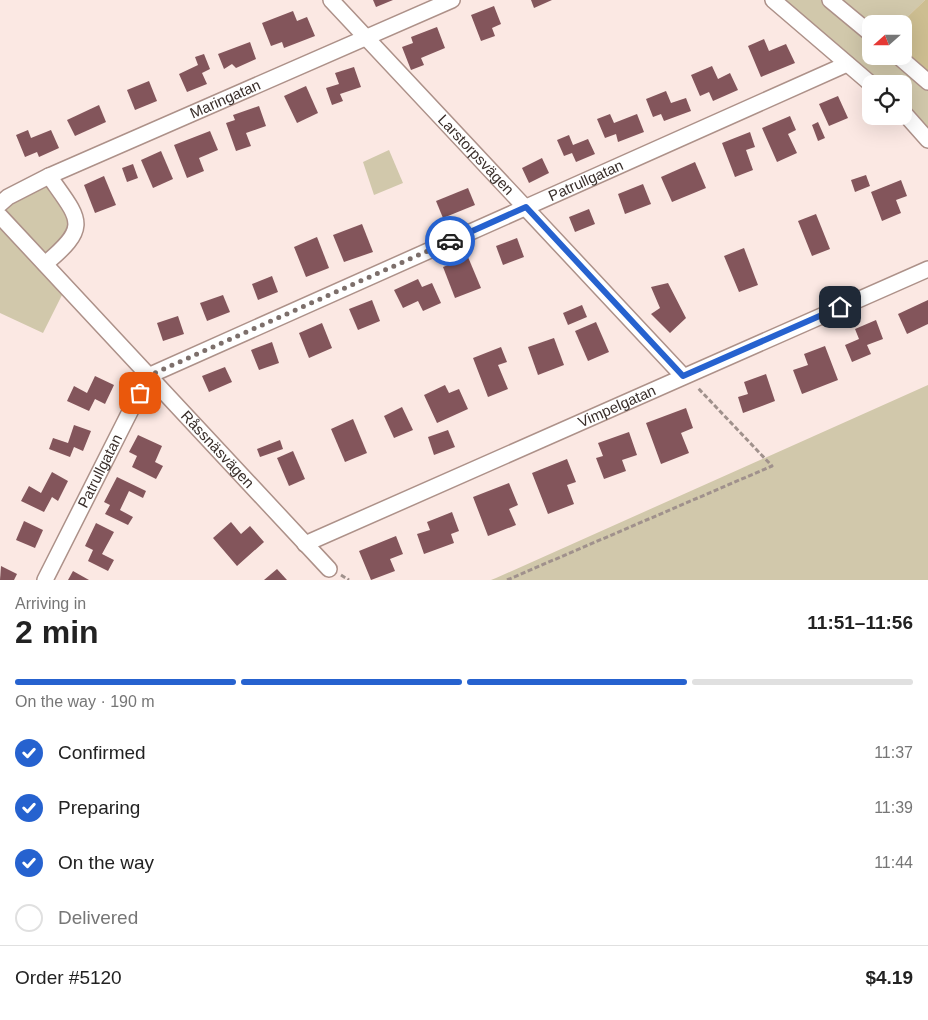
<!DOCTYPE html>
<html lang="en">
<head>
<meta charset="utf-8">
<style>
  :root { --surface:#fff; --page:#f2f2f2; --text:#222; --muted:#767676; --line:#e0e0e0; --accent:#2662cf }
  body { margin:0; font-family:Helvetica,sans-serif; background:var(--page); color:var(--text); height:100vh; display:flex; flex-direction:column; font-size:19px; white-space:nowrap }
  * { box-sizing:border-box; margin:0 }
  p { font-size:16px; color:var(--muted) }
  .icon { flex:none; width:28px; height:28px; fill:none; stroke:currentColor; stroke-width:2; stroke-linecap:round; stroke-linejoin:round }
  .map { position:relative; height:580px; overflow:hidden }
  .side { display:flex; flex-direction:column; background:var(--surface); flex:1 }
  .side>* { flex:none }
  .needle { width:32px; rotate:249deg }
  .controls { position:absolute; left:862px; top:15px; display:grid; gap:10px }
  .controls a { display:grid; place-items:center; width:50px; height:50px; border-radius:10px; background:var(--surface); box-shadow:0 5px 20px #0002; font-size:25px }
  .pin { position:absolute; display:grid; place-items:center; width:42px; height:42px; color:#fff; margin:-21px; border-radius:10px; box-shadow:0 2px 8px #0006 }
  .courier { position:absolute; display:grid; place-items:center; width:50px; height:50px; margin:-25px; border:4px solid #2662cf; border-radius:50%; background:#fff; color:#222; box-shadow:0 1px 6px #0007 }
  .overview em { font-style:normal; font-weight:700 }
  .overview div { display:flex; flex-direction:column-reverse }
  .overview { display:flex; align-items:center; justify-content:space-between; height:85px; padding:0 15px }
  h1 { font-size:32px; font-weight:700; line-height:38px }
  .bar { display:grid; grid-template-columns:repeat(4,1fr); gap:8px 5px; align-content:center; height:60px; padding:0 15px }
  .bar i { height:6px; border-radius:4px; background:var(--line) }
  .bar .active { background:var(--accent) }
  .bar p { grid-column:span 4 }
  .line { display:flex; align-items:center; gap:12px; padding:0 15px; border-top:1px solid var(--line) }
  .line div { flex:1 }
  ol { padding:0 15px; list-style:none }
  li { display:flex; align-items:center; gap:15px; height:55px }
  li p { margin-inline-start:auto }
  li .icon { padding:5px; border-radius:50%; background:var(--accent); color:#fff; stroke-width:4 }
  li:last-child { color:var(--muted) }
  li i { width:28px; height:28px; border:2px solid var(--line); border-radius:50% }
  .map>svg:first-child { display:block }
</style>
</head>
<body>
<div class="map">
<svg width="928" height="580" viewBox="0 0 928 580">
  <rect width="100%" height="100%" fill="#fbe8e3"/>
  <!-- green -->
  <g fill="#d1c8ab">
    <polygon points="769,0 925,0 900,24 871,24 871,56 904,56 928,74 928,146 904,116 904,84 871,84"/>
    <polygon points="389,150 403,183 374,195 363,162"/>
    <path d="M51,175C73,222 82,230 37,264L63,293L43,333L0,313V204Z"/>
    <polygon points="928,385 928,580 491,580 496,578"/>
  </g>
  <!-- forest -->
  <polygon fill="#cdbe91" points="925,0 928,0 928,74 904,55 904,24 900,24"/>
  <!-- building -->
  <g fill="#83555b">
    <polygon points="373,0 393,0 376,7"/>
    <polygon points="531,0 552,0 534,8"/>
    <polygon points="494,6 501,24 492,28 495,36 481,41 471,15"/>
    <polygon points="293,11 297,21 307,17 315,36 284,48 282,42 271,46 262,23"/>
    <polygon points="437,27 445,48 421,58 424,65 411,70 402,47 413,43 411,37"/>
    <polygon points="764,39 769,51 786,44 795,63 761,77 748,46"/>
    <polygon points="250,42 256,59 236,68 232,64 224,69 218,54"/>
    <polygon points="204,54 210,69 202,73 207,84 187,92 179,74 198,65 195,57"/>
    <polygon points="712,66 718,79 730,73 738,90 713,101 709,92 700,96 691,75"/>
    <polygon points="354,67 361,87 340,94 343,101 332,105 326,88 339,84 335,73"/>
    <polygon points="149,81 157,101 135,110 127,90"/>
    <polygon points="306,86 318,113 297,123 284,96"/>
    <polygon points="666,91 671,103 686,98 691,111 664,121 661,114 653,117 646,99"/>
    <polygon points="838,96 848,118 829,126 819,104"/>
    <polygon points="99,105 106,122 75,136 67,120"/>
    <polygon points="259,106 266,126 246,133 251,146 236,151 226,123 235,120 233,115"/>
    <polygon points="610,114 614,123 637,114 644,132 618,142 616,134 605,138 597,119"/>
    <polygon points="790,116 796,130 788,134 797,153 777,162 762,128"/>
    <polygon points="818,122 825,138 818,141 812,125"/>
    <polygon points="28,130 31,138 51,130 59,148 39,157 37,152 25,157 16,135"/>
    <polygon points="210,131 218,150 199,158 204,171 187,178 174,145"/>
    <polygon points="750,132 755,147 746,150 753,170 735,177 722,143"/>
    <polygon points="569,135 573,145 588,139 595,154 576,162 572,153 564,156 557,140"/>
    <polygon points="161,151 173,179 153,188 141,160"/>
    <polygon points="542,158 549,173 529,183 522,168"/>
    <polygon points="695,162 706,188 672,202 661,177"/>
    <polygon points="133,164 138,178 127,182 122,168"/>
    <polygon points="866,175 870,186 855,192 851,180"/>
    <polygon points="104,176 116,205 95,213 84,185"/>
    <polygon points="901,180 907,196 896,200 901,213 882,221 871,192"/>
    <polygon points="643,184 651,204 625,214 618,194"/>
    <polygon points="468,188 475,205 443,218 436,201"/>
    <polygon points="589,209 595,224 575,232 569,217"/>
    <polygon points="816,214 830,249 812,256 798,221"/>
    <polygon points="362,224 373,252 344,262 333,235"/>
    <polygon points="317,237 329,268 306,277 294,247"/>
    <polygon points="517,238 524,257 503,265 496,246"/>
    <polygon points="744,248 758,285 739,292 724,256"/>
    <polygon points="468,257 481,288 455,298 443,267"/>
    <polygon points="272,276 278,292 258,300 252,284"/>
    <polygon points="418,279 422,287 432,283 441,303 423,311 418,301 403,308 394,290"/>
    <polygon points="668,283 686,318 670,333 651,314 660,308 651,287"/>
    <polygon points="223,295 230,312 207,321 200,303"/>
    <polygon points="372,300 380,321 358,330 349,309"/>
    <polygon points="928,300 928,324 907,334 898,314"/>
    <polygon points="582,305 587,317 568,325 563,313"/>
    <polygon points="178,316 184,334 163,341 157,323"/>
    <polygon points="876,320 883,339 867,345 871,354 852,362 845,345 859,339 855,329"/>
    <polygon points="596,322 609,352 588,361 575,331"/>
    <polygon points="322,323 332,348 309,358 299,333"/>
    <polygon points="554,338 564,365 538,375 528,347"/>
    <polygon points="272,342 279,363 259,370 251,350"/>
    <polygon points="825,346 838,380 802,394 793,370 808,365 804,354"/>
    <polygon points="501,347 507,362 498,365 508,389 488,397 473,358"/>
    <polygon points="225,367 232,382 209,392 202,376"/>
    <polygon points="766,374 775,401 743,413 738,397 748,394 744,382"/>
    <polygon points="95,376 114,385 105,404 95,399 89,411 67,401 74,386 87,393"/>
    <polygon points="445,385 449,393 459,389 468,409 437,423 424,395"/>
    <polygon points="402,407 413,430 394,438 384,416"/>
    <polygon points="686,408 693,428 681,433 689,453 661,464 646,423"/>
    <polygon points="353,419 367,453 345,462 331,429"/>
    <polygon points="74,425 91,431 83,451 74,447 70,457 49,449 53,438 68,443"/>
    <polygon points="448,430 455,447 434,455 428,437"/>
    <polygon points="629,432 637,455 622,460 626,471 604,479 596,458 603,456 598,443"/>
    <polygon points="138,435 162,446 155,462 163,466 156,479 132,467 137,456 129,452"/>
    <polygon points="280,440 283,449 260,457 257,449"/>
    <polygon points="293,451 305,479 289,486 277,458"/>
    <polygon points="567,459 576,482 567,485 574,504 548,514 532,473"/>
    <polygon points="52,472 68,481 58,501 52,497 44,512 21,501 29,486 41,493"/>
    <polygon points="117,477 146,491 143,498 129,491 120,510 133,517 128,525 105,514 110,505 104,502"/>
    <polygon points="509,483 518,505 509,509 516,525 488,536 473,497"/>
    <polygon points="452,512 459,531 451,534 454,543 424,554 417,534 430,530 427,522"/>
    <polygon points="24,521 43,530 35,548 16,540"/>
    <polygon points="231,522 241,534 250,526 264,542 237,566 213,538"/>
    <polygon points="96,523 114,532 102,554 114,560 108,571 88,561 93,550 85,546"/>
    <polygon points="396,536 403,554 390,559 395,571 371,580 359,551"/>
    <polygon points="1,566 17,574 14,580 0,580"/>
    <polygon points="277,569 287,580 264,580"/>
    <polygon points="73,571 89,580 68,580"/>
  </g>
  <g fill="none" stroke-linecap="round" stroke-linejoin="round">
    <defs>
      <g id="street">
        <path id="s1" d="M331,0L683,376"/>
        <polyline points="773,0 871,84"/>
        <polyline points="830,0 871,34"/>
        <polyline points="898,56 928,82"/>
        <polyline points="904,113 928,140"/>
        <path id="s2" d="M0,204L8,197L49,176L452,0"/>
        <path id="s3" d="M0,216L329,569"/>
        <path d="M45,264C91,226 80,220 49,176"/>
        <path id="s4" d="M305,544L928,269"/>
        <path id="s5" d="M45,580L148,376L847,64"/>
      </g>
    </defs>
    <!-- street casing -->
    <use href="#street" stroke="#ad9189" stroke-width="18"/>
    <!-- path -->
    <g stroke="#a0918c" stroke-width="3" stroke-dasharray="5 2.5" stroke-linecap="butt">
      <polyline points="341,575 349,580"/>
      <polyline points="507,580 772,466 698,388"/>
    </g>
    <!-- street -->
    <use href="#street" stroke="#fff" stroke-width="15"/>
  </g>
  <g fill="none" stroke-linecap="round" stroke-linejoin="round">
    <!-- done -->
    <polyline stroke="#7d6f6b" stroke-width="5" stroke-dasharray="0 9" points="140,393 148,376 450,241"/>
    <!-- route -->
    <polyline stroke="#2662cf" stroke-width="6" points="450,241 526,207 683,376 840,307"/>
  </g>
  <g text-anchor="middle" stroke-width="5" stroke-linejoin="round" paint-order="stroke">
    <!-- street labels -->
    <g font-size="15" fill="#392e2a" stroke="#fff8f7">
      <text dy="5" stroke="none"><textPath href="#s2" startOffset="249">Maringatan</textPath></text>
      <text dy="5" stroke="none"><textPath href="#s1" startOffset="212">Larstorpsvägen</textPath></text>
      <text dy="5" stroke="none"><textPath href="#s5" startOffset="708">Patrullgatan</textPath></text>
      <text dy="5" stroke="none"><textPath href="#s4" startOffset="341">Vimpelgatan</textPath></text>
      <text dy="5" stroke="none"><textPath href="#s3" startOffset="319">Råssnäsvägen</textPath></text>
      <text dy="5" stroke="none"><textPath href="#s5" startOffset="122">Patrullgatan</textPath></text>
    </g>
  </g>
</svg>
<div class="controls">
<a><svg class="needle" viewBox="-14 -14 28 28"><path d="M0-13l5 13h-10z" fill="#e53935"/><path d="M0 13l5-13h-10z" fill="#767676"/></svg></a>
<a><svg class="icon" aria-label="locate" viewBox="0 0 24 24"><circle cx="12" cy="12" r="6"/><path d="M12 2v4M12 18v4M2 12h4M18 12h4"/></svg></a>
</div>
<div class="pin" style="left:140px;top:393px;background:#ea580c"><svg class="icon" aria-label="bag" viewBox="0 0 24 24"><path d="M5 8h14l-1 12H6zM9 8a3 3 0 0 1 6 0"/></svg></div>
<div class="pin" style="left:840px;top:307px;background:#1f2937"><svg class="icon" aria-label="home" viewBox="0 0 24 24"><path d="M3 11l9-7 9 7M6 9v11h12V9"/></svg></div>
<div class="courier" style="left:450px;top:241px"><svg class="icon" aria-label="car" viewBox="0 0 24 24"><path d="M5 17H2v-5l4-1 3-4h7l3 4 3 1v5h-3M9 17h6M6 11h13"/><circle cx="7" cy="17" r="2"/><circle cx="17" cy="17" r="2"/></svg></div>
</div>
<section class="side">
<div class="overview"><div><h1>2 min</h1><p>Arriving in</p></div><em>11:51–11:56</em></div>
<div class="bar"><i class="active"></i><i class="active"></i><i class="active"></i><i></i><p>On the way · 190 m</p></div>
<ol>
<li><svg class="icon" aria-label="check" viewBox="0 0 24 24"><path d="M5 12l5 5 9-10"/></svg>Confirmed<p>11:37</p></li>
<li><svg class="icon" aria-label="check" viewBox="0 0 24 24"><path d="M5 12l5 5 9-10"/></svg>Preparing<p>11:39</p></li>
<li><svg class="icon" aria-label="check" viewBox="0 0 24 24"><path d="M5 12l5 5 9-10"/></svg>On the way<p>11:44</p></li>
<li><i></i>Delivered</li>
</ol>
<div class="line" style="height:65px"><div>Order #5120</div><b>$4.19</b></div>
</section>
</body>
</html>
